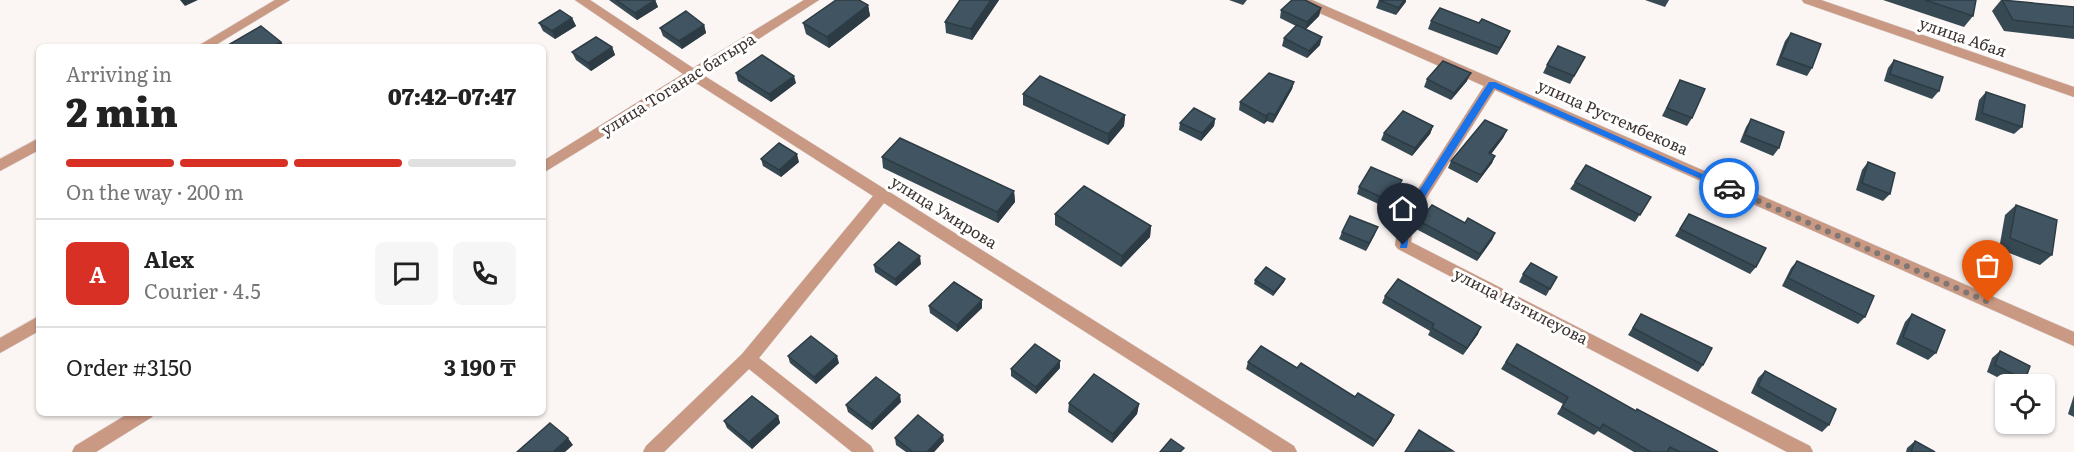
<!DOCTYPE html>
<html lang="en">
<head>
<meta charset="utf-8">
<style>
  :root { --surface:#fff; --page:#f6f6f6; --text:#222; --muted:#767676; --line:#e0e0e0; --accent:#d93025 }
  body { margin:0; font-family:Literata,serif; background:var(--page); color:var(--text); height:100vh; display:flex; flex-direction:column; font-size:22px; white-space:nowrap }
  * { box-sizing:border-box; margin:0 }
  p { font-size:20px; color:var(--muted) }
  .icon { flex:none; width:33px; height:33px; fill:none; stroke:currentColor; stroke-width:2; stroke-linecap:round; stroke-linejoin:round }
  .map { position:relative; flex:1; overflow:hidden }
  .drawer { position:absolute; left:36px; top:44px; width:510px; height:372px; display:flex; flex-direction:column; background:var(--surface); border-radius:9px; box-shadow:0 2px 4px #0004 }
  .drawer>* { flex:none }
  .tools { position:absolute; left:1995px; top:374px; display:grid; gap:12px }
  .tools a { display:grid; place-items:center; width:60px; height:60px; border-radius:9px; background:var(--surface); box-shadow:0 2px 4px #0004; font-size:30px }
  .pin { position:absolute; display:grid; place-items:center; width:51px; height:51px; color:#fff; margin:-62px -26px; border-radius:50% 50% 50% 0; rotate:-45deg; box-shadow:0 0 6px #0007 }
  .pin .icon { rotate:45deg }
  .courier { position:absolute; display:grid; place-items:center; width:60px; height:60px; margin:-30px; border:4px solid #1a73e8; border-radius:50%; background:#fff; color:#222; box-shadow:0 2px 8px #0007 }
  .overview em { font-style:normal; font-weight:800 }
  .overview div { display:flex; flex-direction:column-reverse }
  .overview { display:flex; align-items:center; justify-content:space-between; height:102px; padding:0 30px }
  h1 { font-size:39px; font-weight:800; line-height:45px }
  .bar { display:grid; grid-template-columns:repeat(4,1fr); gap:9px 6px; align-content:center; height:72px; padding:0 30px }
  .bar i { height:8px; border-radius:4px; background:var(--line) }
  .bar .selected { background:var(--accent) }
  .bar p { grid-column:span 4 }
  .line { display:flex; align-items:center; gap:15px; padding:0 30px; border-top:2px solid var(--line) }
  .line div { flex:1 }
  .round { display:grid; place-items:center; flex:none; width:63px; height:63px; border-radius:9px; background:var(--page) }
  .map>svg:first-child { display:block }
</style>
</head>
<body>
<div class="map">
<svg width="2074" height="452" viewBox="0 0 2074 452">
  <rect width="100%" height="100%" fill="#fbf6f4"/>
  <g fill="none" stroke-linecap="round" stroke-linejoin="round">
    <defs>
      <g id="minor">
        <polygon points="275,0 290,0 214,46 198,46"/>
        <polygon points="575,0 590,0 693,68 804,0 819,0 703,75 1294,446 1297,452 1273,452 884,203 759,358 871,446 874,452 852,452 749,369 664,452 643,452 646,446 742,354 873,196 693,81 543,173 543,161 683,74"/>
        <polygon points="1295,0 1312,0 2074,332 2074,346 1495,90 1414,218 1411,242 1810,446 1813,452 1787,452 1398,249 1395,245 1400,217 1484,86 1297,3"/>
        <polygon points="1802,0 1821,0 2074,87 2074,97 1804,3"/>
        <polygon points="39,138 39,150 0,171 0,159"/>
        <polygon points="39,316 39,331 0,353 0,338"/>
        <polygon points="131,412 154,412 152,417 96,452 72,452 75,446"/>
      </g>
    </defs>
    <!-- minor casing -->
    <use href="#minor" stroke="#d9d3d1" stroke-width="1"/>
    <!-- minor -->
    <use href="#minor" fill="#ca9984" fill-rule="evenodd"/>
  </g>
  <!-- wall -->
  <g fill="#374953">
    <polygon points="609,0 655,0 658,7 637,20"/>
    <polygon points="960,0 999,0 972,40 946,33 945,22"/>
    <polygon points="1229,0 1247,0 1243,5"/>
    <polygon points="1379,0 1406,0 1396,15 1376,8"/>
    <polygon points="1645,0 1669,0 1665,7"/>
    <polygon points="1883,0 1976,0 1973,16 1964,27"/>
    <polygon points="2001,0 2074,7 2074,39 2004,31 1992,11"/>
    <polygon points="868,5 870,16 829,48 806,34 803,23"/>
    <polygon points="1321,8 1319,16 1306,29 1320,45 1307,58 1282,46 1284,38 1296,26 1280,18 1281,10"/>
    <polygon points="572,18 576,26 555,39 543,31 539,23"/>
    <polygon points="1431,21 1479,23 1510,31 1507,38 1497,55 1428,29"/>
    <polygon points="704,25 706,33 682,49 663,36 660,28"/>
    <polygon points="1791,33 1812,68 1807,76 1776,65 1785,41"/>
    <polygon points="612,47 615,55 591,71 576,60 572,52"/>
    <polygon points="1585,57 1570,84 1543,73 1547,65"/>
    <polygon points="1894,60 1939,91 1932,99 1884,81 1888,68"/>
    <polygon points="736,73 796,83 771,102 738,81"/>
    <polygon points="1427,79 1467,81 1451,100 1424,87"/>
    <polygon points="1680,80 1692,118 1687,126 1662,116"/>
    <polygon points="1294,82 1292,89 1273,123 1267,121 1264,124 1239,110 1240,102"/>
    <polygon points="1986,92 2022,127 2014,134 1975,120 1979,100"/>
    <polygon points="1023,94 1125,115 1124,126 1108,145 1023,105"/>
    <polygon points="1215,119 1214,126 1201,141 1179,130 1180,123"/>
    <polygon points="1751,119 1779,148 1773,156 1740,142 1746,127"/>
    <polygon points="1433,126 1430,134 1412,156 1381,140 1384,133"/>
    <polygon points="1507,130 1503,138 1491,154 1495,156 1492,163 1477,183 1448,168 1451,161"/>
    <polygon points="882,157 1014,191 1015,202 998,223 883,168"/>
    <polygon points="761,159 799,162 781,177 763,166"/>
    <polygon points="1868,162 1890,194 1883,201 1856,190 1862,170"/>
    <polygon points="1575,182 1651,197 1635,222 1570,189"/>
    <polygon points="1359,187 1399,188 1387,208 1357,194"/>
    <polygon points="2016,205 2052,255 2040,265 1999,249 2005,215"/>
    <polygon points="1055,214 1151,226 1150,237 1121,267 1055,225"/>
    <polygon points="1689,214 1756,267 1750,274 1675,236"/>
    <polygon points="1419,221 1465,223 1495,233 1492,240 1477,261 1416,229"/>
    <polygon points="1342,232 1375,234 1366,251 1339,239"/>
    <polygon points="1797,261 1865,317 1858,324 1782,286 1791,268"/>
    <polygon points="921,264 896,286 875,272 874,265"/>
    <polygon points="1523,274 1557,277 1546,296 1519,282"/>
    <polygon points="1285,279 1284,282 1273,296 1254,284 1255,280"/>
    <polygon points="1385,296 1478,334 1463,355 1428,335 1430,331 1382,303"/>
    <polygon points="929,306 982,308 957,332 930,313"/>
    <polygon points="1641,314 1703,365 1698,372 1628,335"/>
    <polygon points="1912,314 1936,353 1928,360 1896,344 1905,322"/>
    <polygon points="1517,344 1635,411 1718,452 1634,452 1598,431 1594,435 1557,414 1563,404 1501,369"/>
    <polygon points="2000,351 2025,380 2020,384 2011,384 1987,372 1992,358"/>
    <polygon points="788,356 839,363 816,384 790,363"/>
    <polygon points="1248,362 1297,368 1394,415 1391,422 1373,447 1246,369"/>
    <polygon points="1060,368 1036,394 1011,376 1011,369"/>
    <polygon points="1765,371 1829,425 1822,432 1751,393 1758,378"/>
    <polygon points="2074,395 2074,417 2068,414"/>
    <polygon points="901,402 872,430 848,412 846,405"/>
    <polygon points="1069,403 1139,404 1137,414 1112,443 1068,412"/>
    <polygon points="778,416 780,423 752,449 727,428 724,421"/>
    <polygon points="895,438 944,441 934,452 906,452 896,445"/>
    <polygon points="1915,441 1935,452 1906,452 1907,448"/>
  </g>
  <!-- shaded-wall -->
  <g fill="#2d3c44">
    <polygon points="180,0 198,0 185,6"/>
    <polygon points="655,0 658,7 637,20 635,13"/>
    <polygon points="991,0 999,0 972,40 971,29"/>
    <polygon points="1404,0 1406,0 1406,2 1396,15 1399,8"/>
    <polygon points="868,5 870,16 829,48 827,37"/>
    <polygon points="1321,8 1319,16 1305,30 1307,22"/>
    <polygon points="572,18 576,26 555,39 552,31"/>
    <polygon points="704,25 706,33 682,49 679,41"/>
    <polygon points="1510,31 1507,38 1497,55 1500,48"/>
    <polygon points="1322,37 1320,45 1307,58 1309,51"/>
    <polygon points="281,42 284,46 273,46"/>
    <polygon points="612,47 615,55 591,71 588,63"/>
    <polygon points="1471,73 1467,81 1451,100 1454,93"/>
    <polygon points="794,76 796,83 771,102 769,94"/>
    <polygon points="1294,82 1292,89 1273,123 1275,115"/>
    <polygon points="1269,113 1267,121 1264,124 1266,116"/>
    <polygon points="1125,115 1124,126 1108,145 1108,134"/>
    <polygon points="1215,119 1214,126 1201,141 1202,133"/>
    <polygon points="1433,126 1430,134 1412,156 1415,148"/>
    <polygon points="1507,130 1503,138 1486,161 1489,153"/>
    <polygon points="797,154 799,162 781,177 779,170"/>
    <polygon points="1495,156 1492,163 1477,183 1481,175"/>
    <polygon points="1402,180 1399,188 1387,208 1390,201"/>
    <polygon points="1014,191 1015,202 998,223 997,212"/>
    <polygon points="1151,226 1150,237 1121,267 1122,256"/>
    <polygon points="1378,227 1375,234 1366,251 1369,243"/>
    <polygon points="1495,233 1492,240 1477,261 1480,254"/>
    <polygon points="920,256 921,264 896,286 895,279"/>
    <polygon points="1285,279 1284,282 1273,296 1274,292"/>
    <polygon points="982,300 982,308 957,332 957,325"/>
    <polygon points="1481,327 1478,334 1463,355 1467,348"/>
    <polygon points="837,356 839,363 816,384 814,377"/>
    <polygon points="1060,361 1060,368 1036,394 1036,387"/>
    <polygon points="900,395 901,402 872,430 871,424"/>
    <polygon points="1139,404 1137,414 1112,443 1113,434"/>
    <polygon points="1394,415 1391,422 1373,447 1376,441"/>
    <polygon points="778,416 780,423 752,449 749,442"/>
    <polygon points="943,435 944,441 934,452 927,452"/>
    <polygon points="568,438 573,445 565,452 553,452"/>
  </g>
  <!-- building -->
  <g fill="#405561" stroke="#2d3c44" stroke-width="1.5">
    <polygon points="616,0 655,0 635,13"/>
    <polygon points="836,0 859,0 868,5 827,37 803,23"/>
    <polygon points="960,0 991,0 971,29 945,22"/>
    <polygon points="1292,0 1305,0 1321,8 1307,22 1281,10"/>
    <polygon points="1379,0 1404,0 1399,8"/>
    <polygon points="1925,0 1976,0 1973,16"/>
    <polygon points="2002,0 2074,7 2074,27 2013,20"/>
    <polygon points="1440,8 1479,23 1482,19 1510,31 1500,48 1431,21"/>
    <polygon points="560,10 572,18 552,31 539,23"/>
    <polygon points="686,11 704,25 679,41 660,28"/>
    <polygon points="1297,25 1322,37 1309,51 1284,38"/>
    <polygon points="261,26 281,42 273,46 234,46 230,44"/>
    <polygon points="1791,33 1821,44 1812,68 1781,57"/>
    <polygon points="596,37 612,47 588,63 572,52"/>
    <polygon points="1558,46 1585,57 1574,76 1547,65"/>
    <polygon points="762,55 794,76 769,94 736,73"/>
    <polygon points="1894,60 1943,77 1939,91 1890,74"/>
    <polygon points="1443,61 1471,73 1454,93 1427,79"/>
    <polygon points="1269,73 1294,82 1275,115 1269,113 1266,116 1240,102"/>
    <polygon points="1040,76 1125,115 1108,134 1023,94"/>
    <polygon points="1680,80 1705,89 1692,118 1667,108"/>
    <polygon points="1986,92 2025,105 2022,127 1982,113"/>
    <polygon points="1194,108 1215,119 1202,133 1180,123"/>
    <polygon points="1403,111 1433,126 1415,148 1384,133"/>
    <polygon points="1751,119 1784,132 1779,148 1745,135"/>
    <polygon points="1485,120 1507,130 1489,153 1495,156 1481,175 1451,161"/>
    <polygon points="900,138 1014,191 997,212 882,157"/>
    <polygon points="779,143 797,154 779,170 761,159"/>
    <polygon points="1868,162 1895,173 1890,194 1862,183"/>
    <polygon points="1586,165 1651,197 1640,215 1575,182"/>
    <polygon points="1371,167 1402,180 1390,201 1359,187"/>
    <polygon points="1084,186 1151,226 1122,256 1055,214"/>
    <polygon points="1432,205 1465,223 1468,218 1495,233 1480,254 1419,221"/>
    <polygon points="2016,205 2057,220 2052,255 2010,238"/>
    <polygon points="1689,214 1766,248 1756,267 1680,229"/>
    <polygon points="1350,216 1378,227 1369,243 1342,232"/>
    <polygon points="899,242 920,256 895,279 874,265"/>
    <polygon points="1797,261 1874,296 1865,317 1788,278"/>
    <polygon points="1531,263 1557,277 1550,289 1523,274"/>
    <polygon points="1266,267 1285,279 1274,292 1255,280"/>
    <polygon points="1398,279 1481,327 1467,348 1432,328 1434,324 1385,296"/>
    <polygon points="954,282 982,300 957,325 929,306"/>
    <polygon points="1641,314 1712,348 1703,365 1633,328"/>
    <polygon points="1912,314 1945,330 1936,353 1903,337"/>
    <polygon points="811,336 837,356 814,377 788,356"/>
    <polygon points="1035,344 1060,361 1036,387 1011,369"/>
    <polygon points="1517,344 1636,411 1637,409 1718,452 1680,452 1670,447 1667,452 1651,452 1603,424 1600,429 1562,407 1568,397 1506,362"/>
    <polygon points="1261,346 1297,368 1301,363 1355,397 1358,393 1394,415 1376,441 1248,362"/>
    <polygon points="2000,351 2030,366 2025,380 1995,365"/>
    <polygon points="1765,371 1836,409 1829,425 1758,386"/>
    <polygon points="1094,374 1139,404 1113,434 1069,403"/>
    <polygon points="876,377 900,395 871,424 846,405"/>
    <polygon points="752,396 778,416 749,442 724,421"/>
    <polygon points="918,415 943,435 927,452 913,452 895,438"/>
    <polygon points="550,423 568,438 553,452 517,452"/>
    <polygon points="1419,430 1453,451 1405,452"/>
    <polygon points="1171,439 1184,448 1180,452 1160,452"/>
    <polygon points="1915,441 1935,452 1911,452"/>
  </g>
  <!-- route -->
  <polygon fill="#1a73e8" points="1489,82 1495,82 1734,188 1733,190 1726,190 1494,88 1412,217 1407,248 1400,248 1404,214"/>
  <g fill="none" stroke-linecap="round" stroke-linejoin="round">
    <!-- done -->
    <polyline stroke="#807774" stroke-width="6" stroke-dasharray="0 10.8" points="1729,188 1988,302"/>
  </g>
  <g text-anchor="middle" stroke-width="6" stroke-linejoin="round" paint-order="stroke">
    <!-- street labels -->
    <g font-size="16" fill="#3d332f" stroke="#fff">
      <text transform="translate(1963 37) rotate(19)" y="6">улица Абая</text>
      <text transform="translate(678 84) rotate(-32)" y="6">улица Тоганас батыра</text>
      <text transform="translate(1613 117) rotate(24)" y="6">улица Рустембекова</text>
      <text transform="translate(944 212) rotate(32)" y="6">улица Умирова</text>
      <text transform="translate(1521 306) rotate(27)" y="6">улица Изтилеуова</text>
    </g>
  </g>
</svg>
<div class="tools">
<a><svg class="icon" aria-label="locate" viewBox="0 0 24 24"><circle cx="12" cy="12" r="6"/><path d="M12 2v4M12 18v4M2 12h4M18 12h4"/></svg></a>
</div>
<div class="pin" style="left:1988px;top:302px;background:#ea580c"><svg class="icon" aria-label="bag" viewBox="0 0 24 24"><path d="M5 8h14l-1 12H6zM9 8a3 3 0 0 1 6 0"/></svg></div>
<div class="pin" style="left:1403px;top:245px;background:#1f2937"><svg class="icon" aria-label="home" viewBox="0 0 24 24"><path d="M3 11l9-7 9 7M6 9v11h12V9"/></svg></div>
<div class="courier" style="left:1729px;top:188px"><svg class="icon" aria-label="car" viewBox="0 0 24 24"><path d="M5 17H2v-5l4-1 3-4h7l3 4 3 1v5h-3M9 17h6M6 11h13"/><circle cx="7" cy="17" r="2"/><circle cx="17" cy="17" r="2"/></svg></div>
<section class="drawer">
<div class="overview"><div><h1>2 min</h1><p>Arriving in</p></div><em>07:42–07:47</em></div>
<div class="bar"><i class="selected"></i><i class="selected"></i><i class="selected"></i><i></i><p>On the way · 200 m</p></div>
<div class="line" style="height:108px"><b class="round" style="background:var(--accent);color:#fff">A</b><div><b>Alex</b><p>Courier · 4.5</p></div><a class="round"><svg class="icon" aria-label="chat" viewBox="0 0 24 24"><path d="M4 5h16v11H9l-5 4z"/></svg></a><a class="round"><svg class="icon" aria-label="phone" viewBox="0 0 24 24"><path d="M5 4h4l2 5-3 2q2 4 5 5l2-3 5 2v4C11 20 4 13 5 4z"/></svg></a></div>
<div class="line" style="height:78px"><div>Order #3150</div><b>3 190 ₸</b></div>
</section>
</div>
</body>
</html>
